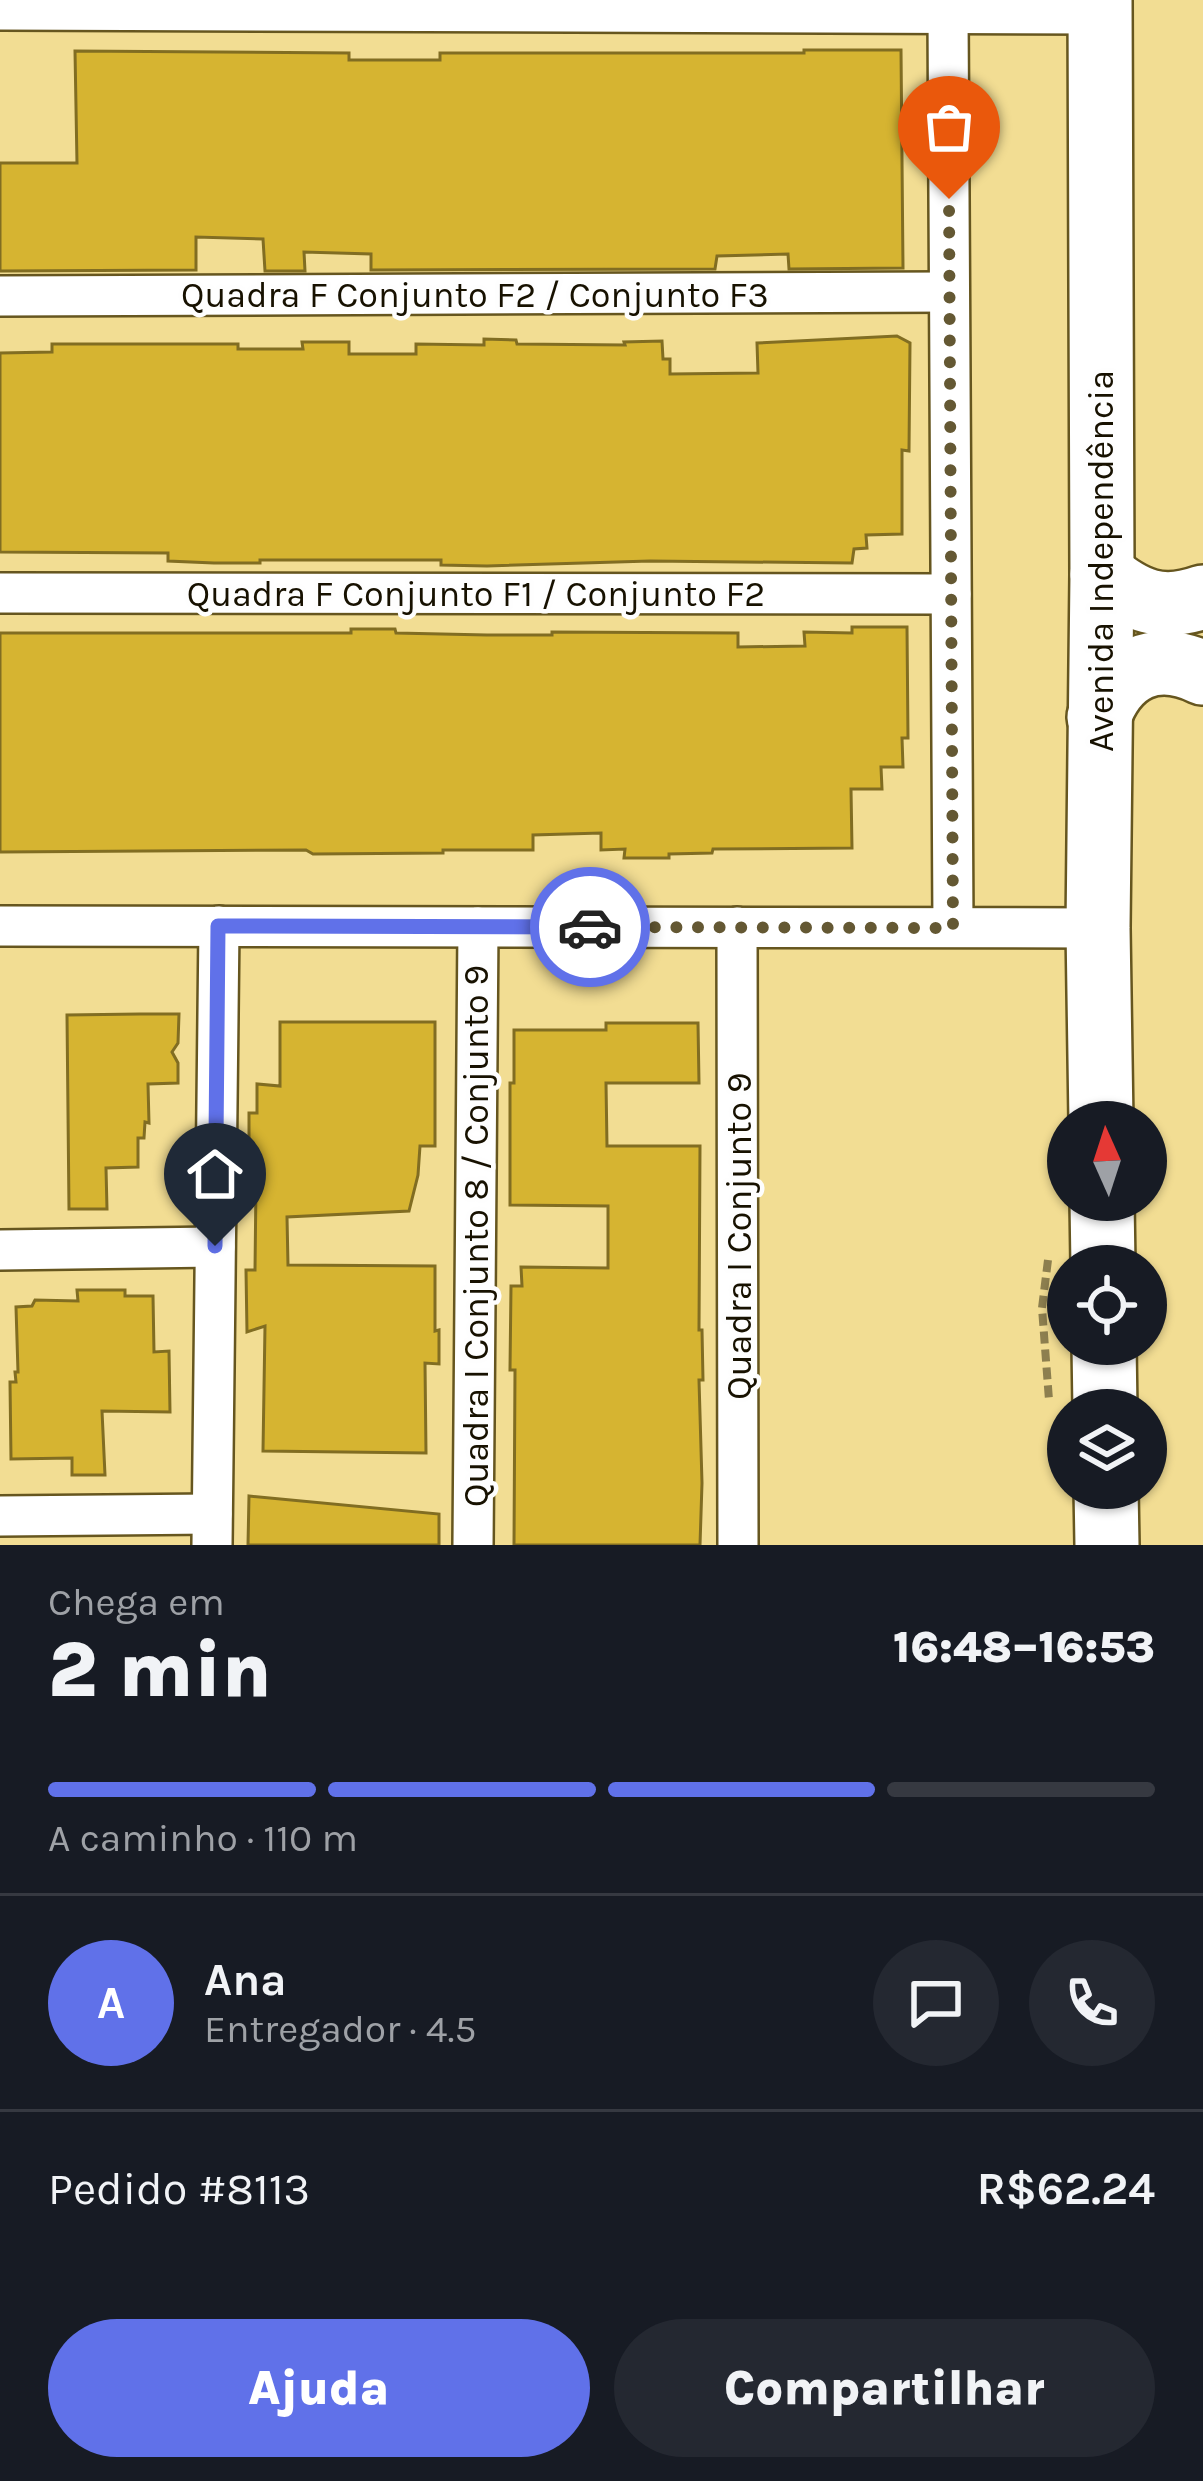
<!DOCTYPE html>
<html lang="pt">
<head>
<meta charset="utf-8">
<style>
  :root { --surface:#171b24; --page:#242831; --text:#f1f3f6; --muted:#9ea1a6; --line:#363941; --accent:#6071e9 }
  body { margin:0; font-family:Karla,sans-serif; background:var(--page); color:var(--text); height:100vh; display:flex; flex-direction:column; font-size:45px; white-space:nowrap }
  * { box-sizing:border-box; margin:0 }
  p { font-size:39px; color:var(--muted) }
  .icon { flex:none; width:66px; height:66px; fill:none; stroke:currentColor; stroke-width:2; stroke-linecap:round; stroke-linejoin:round }
  .map { position:relative; height:1545px; overflow:hidden }
  .side { display:flex; flex-direction:column; background:var(--surface); flex:1 }
  .side>* { flex:none }
  .needle { width:78px; rotate:357deg }
  .controls { position:absolute; left:1047px; top:1101px; display:grid; gap:24px }
  .controls a { display:grid; place-items:center; width:120px; height:120px; border-radius:50%; background:var(--surface); box-shadow:0 3px 9px #0004; font-size:60px }
  .pin { position:absolute; display:grid; place-items:center; width:102px; height:102px; color:#fff; margin:-123px -51px; border-radius:50% 50% 50% 0; rotate:-45deg; box-shadow:0 0 12px #0007 }
  .pin .icon { rotate:45deg }
  .courier { position:absolute; display:grid; place-items:center; width:120px; height:120px; margin:-60px; border:9px solid #6071e9; border-radius:50%; background:#fff; color:#222; box-shadow:0 3px 15px #0007 }
  .head em { font-style:normal; font-weight:800 }
  .head div { display:flex; flex-direction:column-reverse }
  .head { display:flex; align-items:center; justify-content:space-between; height:204px; padding:0 48px }
  h1 { font-size:78px; font-weight:800; line-height:90px }
  .bar { display:grid; grid-template-columns:repeat(4,1fr); gap:18px 12px; align-content:center; height:144px; padding:0 48px }
  .bar i { height:15px; border-radius:9px; background:var(--line) }
  .bar .current { background:var(--accent) }
  .bar p { grid-column:span 4 }
  .line { display:flex; align-items:center; gap:30px; padding:0 48px; border-top:3px solid var(--line) }
  .line div { flex:1 }
  .round { display:grid; place-items:center; flex:none; width:126px; height:126px; border-radius:63px; background:var(--page) }
  .action { display:flex; gap:24px; margin-top:auto; padding:24px 48px }
  .action a { flex:1; height:138px; border-radius:72px; background:var(--accent); color:#fff; font-size:48px; font-weight:800; line-height:138px; text-align:center }
  .action a+a { background:var(--page); color:var(--text) }
  .map>svg:first-child { display:block }
</style>
</head>
<body>
<div class="map">
<svg width="1203" height="1545" viewBox="0 0 1203 1545">
  <rect width="100%" height="100%" fill="#f2dd93"/>
  <!-- building -->
  <g fill="#d6b431" stroke="#816d22" stroke-width="3">
    <polygon points="804,50 901,50 903,268 789,269 788,254 717,256 715,269 371,270 371,254 304,252 305,271 265,271 263,239 196,237 196,270 0,271 0,163 77,163 75,51 349,53 349,60 440,60 440,53 804,53"/>
    <polygon points="897,336 910,343 909,451 902,450 902,534 866,535 867,548 854,549 852,563 650,561 487,566 441,565 441,560 260,560 260,563 214,563 168,561 168,553 0,552 0,353 52,352 52,344 238,344 238,349 303,349 302,342 349,342 349,354 416,354 416,344 484,345 484,339 516,340 517,344 625,345 624,342 662,341 663,359 670,359 670,374 758,373 757,343"/>
    <polygon points="852,627 907,627 908,738 902,738 903,767 881,767 882,789 851,789 852,848 713,849 712,853 669,854 669,858 624,858 625,849 601,850 601,833 533,835 533,850 443,850 443,853 313,854 306,850 0,852 0,633 351,633 351,629 395,629 396,633 487,635 552,635 552,632 738,633 738,647 805,646 804,632 852,633"/>
    <polygon points="140,1014 179,1014 178,1043 172,1052 178,1063 178,1083 148,1084 149,1123 145,1122 144,1138 138,1138 138,1167 106,1168 107,1209 69,1209 67,1015"/>
    <polygon points="280,1022 435,1022 435,1146 420,1146 418,1175 409,1211 287,1217 288,1265 435,1266 435,1331 439,1330 439,1364 425,1363 426,1453 263,1451 265,1326 247,1332 246,1270 255,1270 256,1184 249,1184 249,1113 257,1113 257,1084 280,1086"/>
    <polygon points="606,1023 698,1023 699,1083 606,1083 607,1146 700,1146 699,1330 702,1330 703,1380 699,1380 702,1483 700,1545 514,1545 515,1370 510,1370 511,1286 522,1286 521,1267 608,1268 608,1206 510,1205 510,1083 514,1083 514,1030 606,1030"/>
    <polygon points="77,1290 125,1290 125,1296 153,1296 154,1352 169,1351 170,1412 102,1411 105,1475 72,1475 72,1458 11,1459 10,1382 16,1382 15,1372 18,1372 16,1307 32,1306 35,1300 78,1301"/>
    <polygon points="249,1496 439,1514 439,1545 248,1545"/>
  </g>
  <g fill="none" stroke-linecap="round" stroke-linejoin="round">
    <defs>
      <g id="minor">
        <polyline points="0,10 1100,14"/>
        <polyline points="948,13 953,927"/>
        <polyline points="0,296 949,292"/>
        <polyline points="0,593 951,594"/>
        <polyline points="0,926 1098,928"/>
        <polyline points="737,927 738,1545"/>
        <polyline points="0,1250 215,1247"/>
        <polyline points="0,1516 212,1514"/>
        <polyline points="212,1545 219,926"/>
        <polyline points="473,1545 478,927"/>
      </g>
      <g id="primary">
        <polyline points="1100,0 1102,574 1098,928 1101,1122"/>
        <path d="M1102,574C1135,601 1161,612 1203,597"/>
        <path d="M1099,717C1117,668 1155,650 1203,673"/>
        <polyline points="1102,1200 1103,1266"/>
        <polyline points="1104,1344 1105,1410"/>
        <polyline points="1106,1488 1107,1545"/>
      </g>
    </defs>
    <!-- minor casing -->
    <use href="#minor" stroke="#66561f" stroke-width="44"/>
    <!-- primary casing -->
    <use href="#primary" stroke="#66561f" stroke-width="68"/>
    <!-- path -->
    <polyline stroke="#8d7f4f" stroke-width="8" stroke-dasharray="12 6" stroke-linecap="butt" points="1048,1260 1042,1308 1049,1400"/>
    <!-- minor -->
    <use href="#minor" stroke="#fff" stroke-width="39"/>
    <!-- primary -->
    <use href="#primary" stroke="#fff" stroke-width="63"/>
  </g>
  <g fill="none" stroke-linecap="round" stroke-linejoin="round">
    <!-- done -->
    <polyline stroke="#645833" stroke-width="12" stroke-dasharray="0 21.6" points="590,927 953,928 949,199"/>
    <!-- route -->
    <polyline stroke="#6071e9" stroke-width="15" points="215,1246 218,926 590,927"/>
  </g>
  <g text-anchor="middle" stroke-width="9" stroke-linejoin="round" paint-order="stroke">
    <!-- street labels -->
    <g font-size="36" fill="#171100" stroke="#fefefe">
      <text x="475" y="307">Quadra F Conjunto F2 / Conjunto F3</text>
      <text transform="translate(1100 561) rotate(-90)" y="13">Avenida Independência</text>
      <text x="476" y="606">Quadra F Conjunto F1 / Conjunto F2</text>
      <text transform="translate(475 1236) rotate(-90)" y="13">Quadra I Conjunto 8 / Conjunto 9</text>
      <text transform="translate(738 1236) rotate(-90)" y="13">Quadra I Conjunto 9</text>
    </g>
  </g>
</svg>
<div class="controls">
<a><svg class="needle" viewBox="-14 -14 28 28"><path d="M0-13l5 13h-10z" fill="#e53935"/><path d="M0 13l5-13h-10z" fill="#9ea1a6"/></svg></a>
<a><svg class="icon" aria-label="locate" viewBox="0 0 24 24"><circle cx="12" cy="12" r="6"/><path d="M12 2v4M12 18v4M2 12h4M18 12h4"/></svg></a>
<a><svg class="icon" aria-label="layers" viewBox="0 0 24 24"><path d="M12 4l9 5-9 5-9-5zM3 14l9 5 9-5"/></svg></a>
</div>
<div class="pin" style="left:949px;top:199px;background:#ea580c"><svg class="icon" aria-label="bag" viewBox="0 0 24 24"><path d="M5 8h14l-1 12H6zM9 8a3 3 0 0 1 6 0"/></svg></div>
<div class="pin" style="left:215px;top:1246px;background:#1f2937"><svg class="icon" aria-label="home" viewBox="0 0 24 24"><path d="M3 11l9-7 9 7M6 9v11h12V9"/></svg></div>
<div class="courier" style="left:590px;top:927px"><svg class="icon" aria-label="car" viewBox="0 0 24 24"><path d="M5 17H2v-5l4-1 3-4h7l3 4 3 1v5h-3M9 17h6M6 11h13"/><circle cx="7" cy="17" r="2"/><circle cx="17" cy="17" r="2"/></svg></div>
</div>
<section class="side">
<div class="head"><div><h1>2 min</h1><p>Chega em</p></div><em>16:48–16:53</em></div>
<div class="bar"><i class="current"></i><i class="current"></i><i class="current"></i><i></i><p>A caminho · 110 m</p></div>
<div class="line" style="height:216px"><b class="round" style="background:var(--accent);color:#fff">A</b><div><b>Ana</b><p>Entregador · 4.5</p></div><a class="round"><svg class="icon" aria-label="chat" viewBox="0 0 24 24"><path d="M4 5h16v11H9l-5 4z"/></svg></a><a class="round"><svg class="icon" aria-label="phone" viewBox="0 0 24 24"><path d="M5 4h4l2 5-3 2q2 4 5 5l2-3 5 2v4C11 20 4 13 5 4z"/></svg></a></div>
<div class="line" style="height:156px"><div>Pedido #8113</div><b>R$62.24</b></div>
<div class="action"><a>Ajuda</a><a>Compartilhar</a></div>
</section>
</body>
</html>
